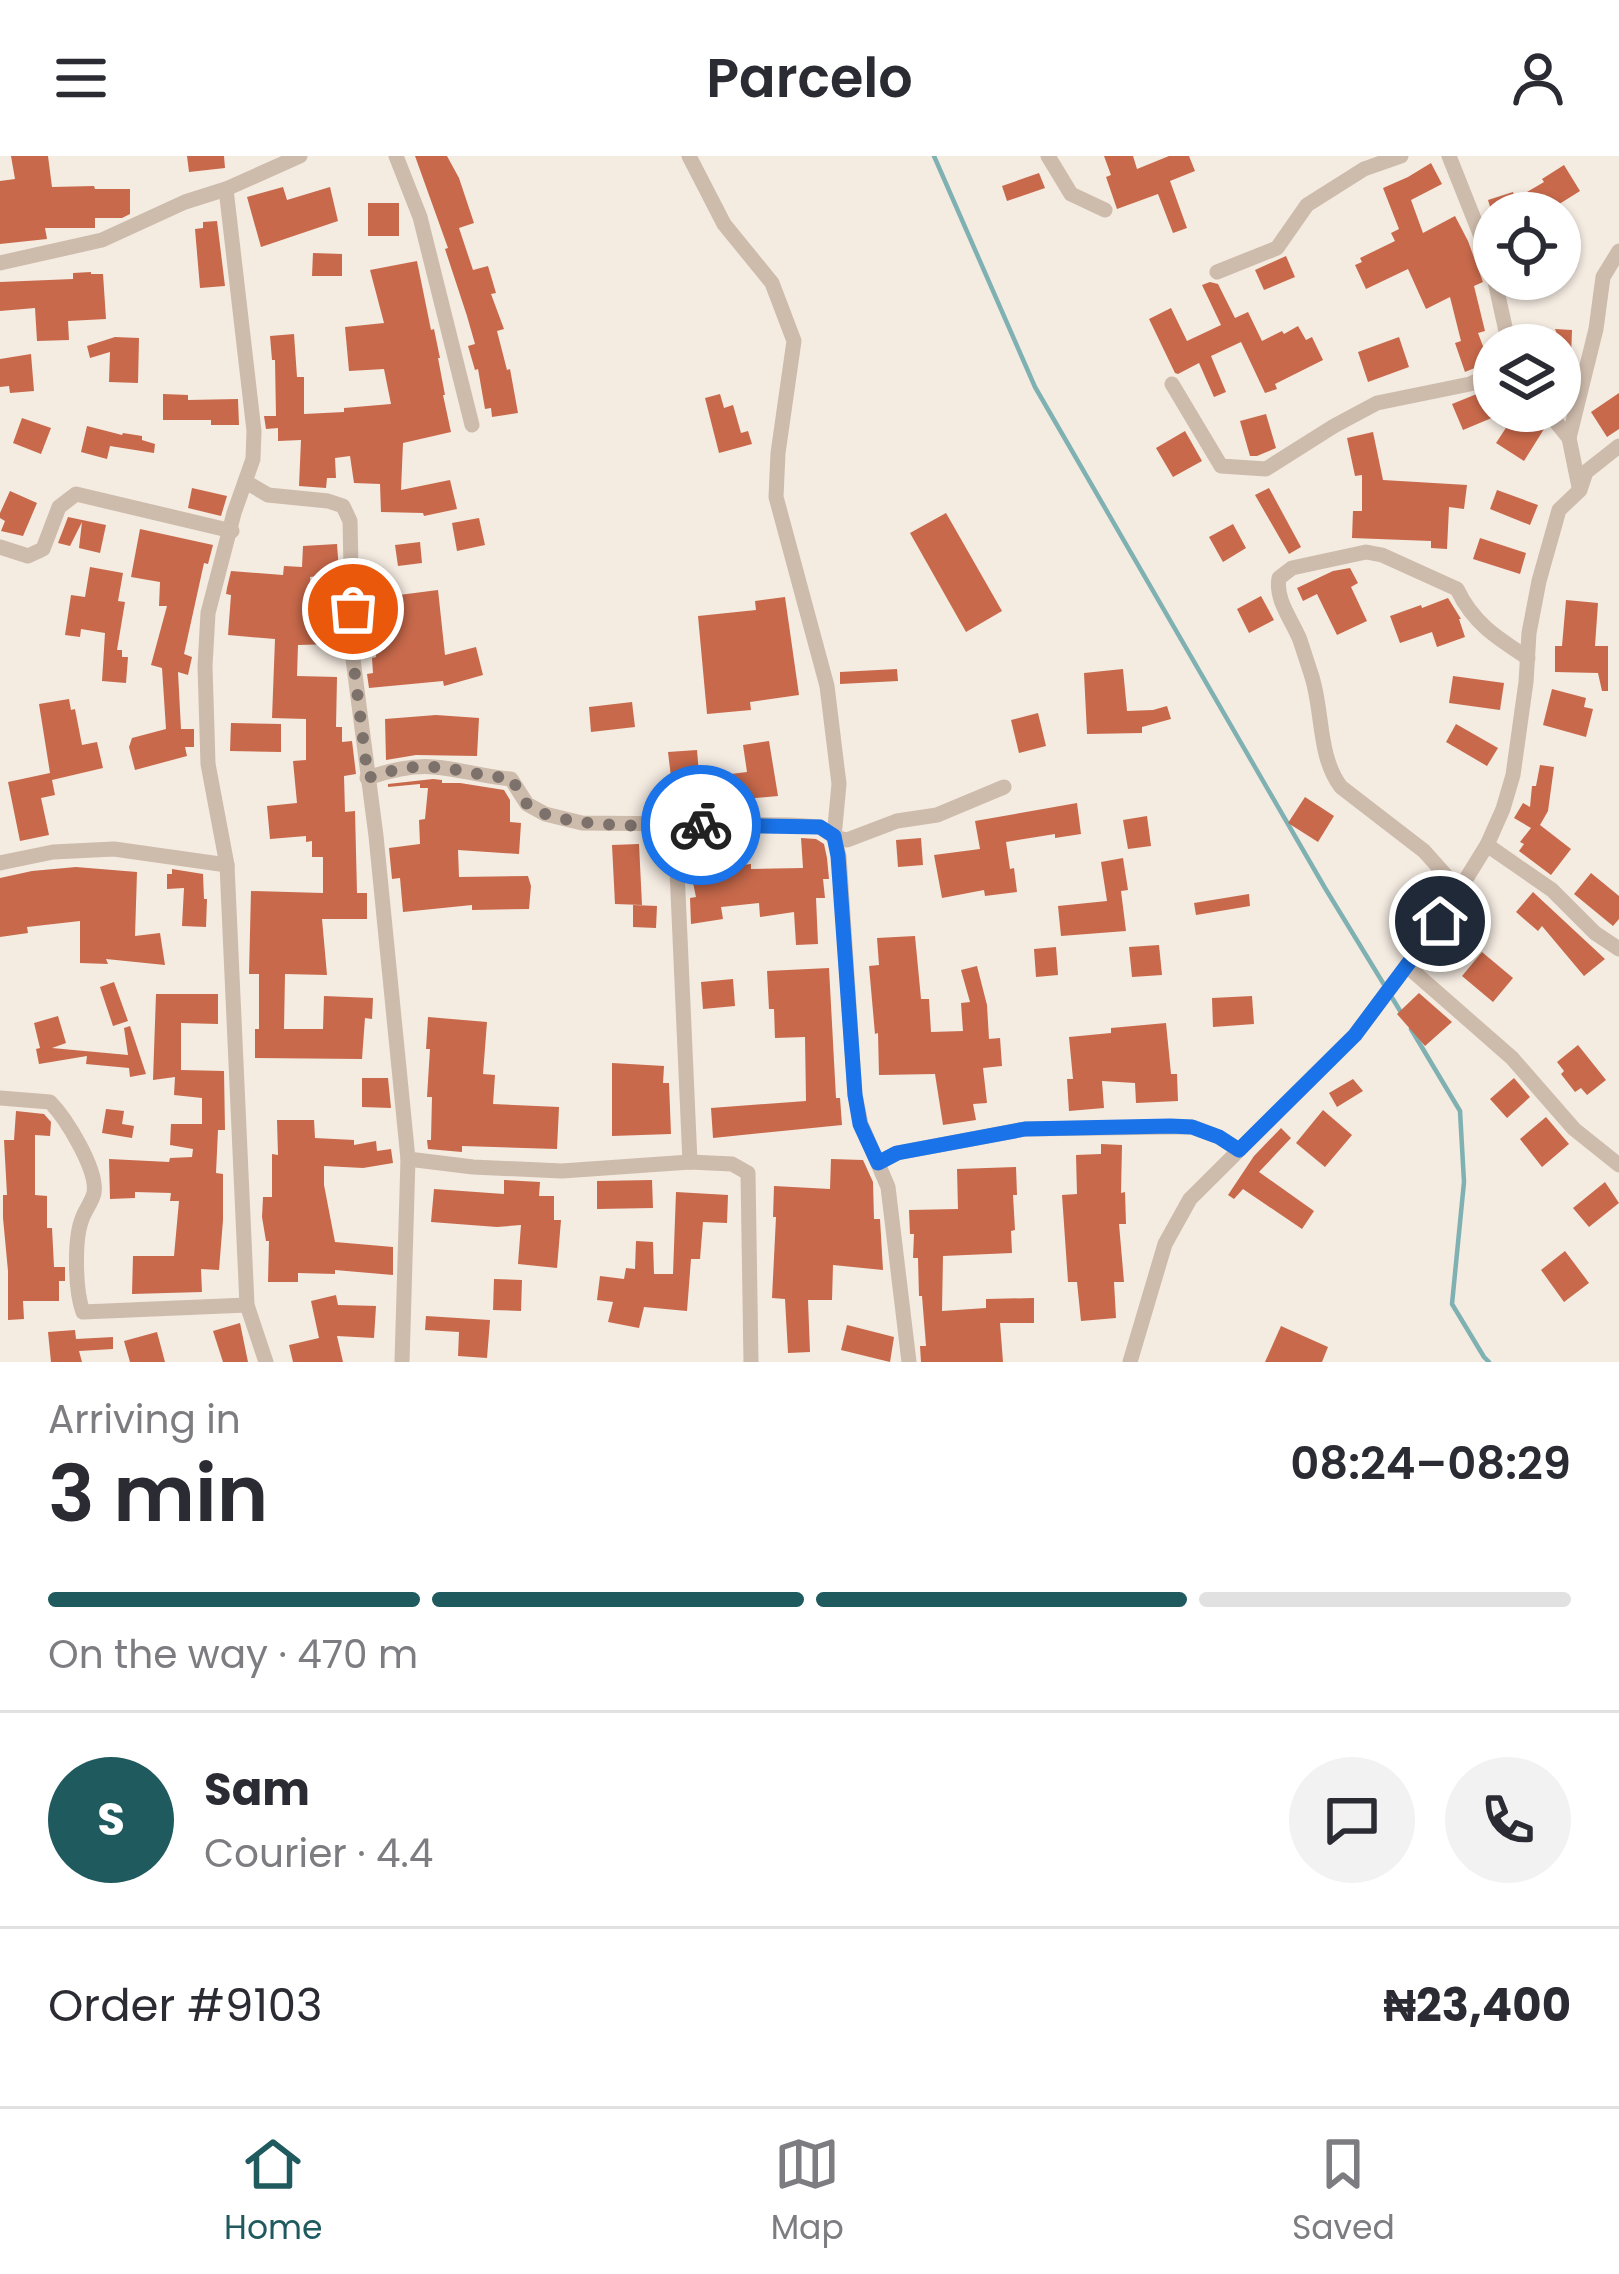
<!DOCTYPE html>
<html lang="en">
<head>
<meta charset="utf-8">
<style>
  :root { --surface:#fff; --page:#f2f2f3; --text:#2b2b33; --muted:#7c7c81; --line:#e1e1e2; --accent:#1f5a5e }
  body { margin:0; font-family:Poppins,sans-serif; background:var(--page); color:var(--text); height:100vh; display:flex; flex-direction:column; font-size:45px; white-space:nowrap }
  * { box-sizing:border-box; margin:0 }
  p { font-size:39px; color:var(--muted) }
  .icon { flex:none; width:66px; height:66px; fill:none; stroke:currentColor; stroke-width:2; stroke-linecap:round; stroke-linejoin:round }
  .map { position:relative; height:1206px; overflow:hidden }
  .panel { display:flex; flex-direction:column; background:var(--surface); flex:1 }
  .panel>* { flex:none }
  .tools { position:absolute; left:1473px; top:36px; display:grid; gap:24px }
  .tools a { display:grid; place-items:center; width:108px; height:108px; border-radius:50%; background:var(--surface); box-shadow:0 3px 9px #0004; font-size:60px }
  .pin { position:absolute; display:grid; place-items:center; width:102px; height:102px; color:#fff; margin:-51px; border:6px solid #fff; border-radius:50%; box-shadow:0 3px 12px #0007 }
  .courier { position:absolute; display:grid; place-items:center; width:120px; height:120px; margin:-60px; border:9px solid #1a73e8; border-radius:50%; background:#fff; color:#222; box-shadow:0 3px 15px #0007 }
  .overview em { font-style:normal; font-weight:600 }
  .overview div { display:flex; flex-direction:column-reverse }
  .overview { display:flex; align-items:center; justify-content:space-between; height:204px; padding:0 48px }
  h1 { font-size:78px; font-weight:600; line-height:90px }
  .bar { display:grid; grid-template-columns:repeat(4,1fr); gap:18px 12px; align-content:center; height:144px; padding:0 48px }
  .bar i { height:15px; border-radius:9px; background:var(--line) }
  .bar .on { background:var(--accent) }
  .bar p { grid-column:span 4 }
  .line { display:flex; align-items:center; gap:30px; padding:0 48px; border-top:3px solid var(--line) }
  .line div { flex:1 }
  .round { display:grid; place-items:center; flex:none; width:126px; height:126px; border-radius:63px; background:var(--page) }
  header { display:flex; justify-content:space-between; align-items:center; height:156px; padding:0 48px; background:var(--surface); font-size:54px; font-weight:600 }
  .tabs { display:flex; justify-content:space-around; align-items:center; height:168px; border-top:3px solid var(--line); background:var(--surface); font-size:33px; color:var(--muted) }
  .tabs a { display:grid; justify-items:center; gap:6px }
  .tabs .on { color:var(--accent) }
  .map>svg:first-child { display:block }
</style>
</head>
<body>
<header><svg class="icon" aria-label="menu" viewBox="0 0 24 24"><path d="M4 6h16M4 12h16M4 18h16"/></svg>Parcelo<svg class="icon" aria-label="person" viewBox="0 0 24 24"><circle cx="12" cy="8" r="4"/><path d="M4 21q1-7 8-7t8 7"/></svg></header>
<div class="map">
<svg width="1619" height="1206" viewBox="0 0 1619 1206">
  <rect width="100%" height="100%" fill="#f4ebe1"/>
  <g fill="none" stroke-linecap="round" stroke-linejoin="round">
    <!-- stream -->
    <g stroke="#7fb0b2" stroke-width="4.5">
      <polyline points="934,0 1035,231 1325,732 1402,858"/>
      <polyline points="1411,873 1460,955 1464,1026 1452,1148 1484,1201 1489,1206"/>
    </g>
  </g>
  <!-- building -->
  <g fill="#c8694b">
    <polygon points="11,0 48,0 52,31 94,30 95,33 130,33 130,58 122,62 95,62 95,72 45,72 47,83 0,88 0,25 15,23"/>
    <polygon points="187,0 224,0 225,12 189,16"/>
    <polygon points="415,0 447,0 459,22 474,67 459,72 473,114 488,110 496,137 491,138 504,173 497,175 507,214 510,213 518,257 492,261 491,252 485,253 478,213 475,214 468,190 475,188 467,160 445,93 448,92"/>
    <polygon points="1104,0 1133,0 1137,13 1169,0 1189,0 1195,15 1170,25 1187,72 1173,77 1158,38 1117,53 1106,21 1111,19"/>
    <polygon points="1431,7 1442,28 1411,44 1423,77 1455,60 1468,85 1483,126 1474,130 1485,175 1478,177 1489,206 1465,216 1455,187 1461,185 1450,141 1426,153 1408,113 1366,133 1355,109 1362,106 1360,102 1395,85 1391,77 1399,73 1383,32 1408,21"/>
    <polygon points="1564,9 1580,35 1545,57 1535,57 1533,54 1523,57 1492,57 1488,44 1513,36 1515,43 1544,26 1542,23"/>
    <polygon points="1039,17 1045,32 1007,45 1002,30"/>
    <polygon points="283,31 287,44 330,31 338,65 261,91 247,41"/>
    <rect x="368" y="47" width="31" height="33"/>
    <polygon points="217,65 225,130 200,132 195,73 203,72 203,66"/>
    <polygon points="313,97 342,98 342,120 312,120"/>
    <polygon points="1286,100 1295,121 1264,134 1255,114"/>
    <polygon points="417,105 431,174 434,173 440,202 438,202 445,239 443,239 451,276 403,287 401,334 450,324 457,353 424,360 423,357 381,356 380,328 354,327 350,300 335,302 336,322 327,322 326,332 299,330 301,284 278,285 278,272 266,273 264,260 276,260 275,204 272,204 270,180 294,178 297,221 304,221 304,258 344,256 344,252 391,248 384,213 349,215 345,171 384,167 370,114"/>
    <polygon points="91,116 91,118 103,118 106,163 68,165 69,184 37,185 35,152 0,155 0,126 73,123 73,117"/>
    <polygon points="1210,126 1218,128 1235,162 1248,156 1262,185 1282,175 1284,178 1298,170 1306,184 1312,181 1323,204 1275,228 1277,233 1265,237 1241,186 1211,200 1226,236 1214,241 1199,207 1178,218 1175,217 1149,163 1171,152 1187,185 1221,169 1202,129"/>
    <polygon points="1555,173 1572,174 1571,202 1575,203 1574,210 1567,241 1560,240 1560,204 1566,201"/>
    <polygon points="115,181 139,182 138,227 109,226 110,196 90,202 87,190"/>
    <polygon points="1399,181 1409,211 1368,226 1358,196"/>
    <polygon points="31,198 34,235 10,237 9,230 0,231 0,203"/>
    <polygon points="1494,231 1494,261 1463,274 1452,248"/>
    <polygon points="1619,237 1619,273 1607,281 1591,256"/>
    <polygon points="163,238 188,239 188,244 238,243 239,269 211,269 211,264 163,264"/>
    <polygon points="720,238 724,252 733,249 741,277 748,275 752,288 719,297 705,242"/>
    <polygon points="1517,255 1521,255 1544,273 1524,305 1496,287"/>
    <polygon points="1266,258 1276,292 1257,300 1250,300 1240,265"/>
    <polygon points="22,262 51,272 41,298 13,287"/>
    <polygon points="87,270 122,279 123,277 142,280 142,284 155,288 154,297 110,290 107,303 81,296"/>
    <polygon points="1185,275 1202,305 1173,321 1156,292"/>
    <polygon points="1373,276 1383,324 1467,329 1464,353 1449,351 1447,393 1431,392 1431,385 1352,382 1353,355 1362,355 1362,319 1355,320 1347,282"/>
    <polygon points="192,332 227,340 221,360 188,352"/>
    <polygon points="1269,332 1301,391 1289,398 1255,339"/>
    <polygon points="1497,334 1538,349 1530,369 1490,353"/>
    <polygon points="10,335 37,347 23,380 1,375 5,365 0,362 0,357"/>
    <polygon points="946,357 1002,455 966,476 910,377"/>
    <polygon points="68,361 106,369 100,397 79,392 82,366 70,390 58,387"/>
    <polygon points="479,362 485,389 457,395 452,367"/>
    <polygon points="1233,368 1246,392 1223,406 1209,381"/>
    <polygon points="140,373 213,389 208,408 204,407 184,498 192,501 188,519 178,516 181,573 194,573 194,591 185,591 187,600 135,614 129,591 132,582 166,573 162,512 151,509 167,450 159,450 160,426 131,421"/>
    <polygon points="1480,382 1526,397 1520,418 1473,403"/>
    <polygon points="420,386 422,407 398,410 395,389"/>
    <polygon points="337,388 339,415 333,415 333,418 310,421 312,440 334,439 335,488 298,489 297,520 337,521 336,571 342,571 342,586 352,585 356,618 344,620 345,656 355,655 357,737 367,737 367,763 322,763 327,819 285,818 284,873 323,873 324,840 373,842 372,863 365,862 362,903 255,902 255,873 259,873 259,818 249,818 251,735 323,737 323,701 312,701 312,685 306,686 306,680 270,683 267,650 297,647 293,605 306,604 306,563 272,562 275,483 228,479 231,439 226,438 227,432 231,415 283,419 284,410 302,411 303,390"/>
    <polygon points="90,411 123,417 118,445 125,446 117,494 122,494 122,501 128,501 126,527 102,525 105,477 81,473 80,481 65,479 71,439 85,441"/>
    <polygon points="1350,412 1358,427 1351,431 1367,465 1337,479 1317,438 1303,445 1297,432 1333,415"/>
    <polygon points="438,434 445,499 476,491 483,519 444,530 443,525 369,532 367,518 373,517 372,502 376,501 372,436 399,435 399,439"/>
    <polygon points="1261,440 1274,464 1249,477 1237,453"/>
    <polygon points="785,441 799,539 750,546 751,554 707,558 698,460 756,454 755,445"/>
    <polygon points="1448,442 1461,463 1459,463 1465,481 1437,491 1432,476 1400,487 1390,460 1421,449 1422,452"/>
    <polygon points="1566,444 1598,447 1595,490 1608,490 1608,535 1602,535 1598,517 1555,516 1555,490 1562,490"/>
    <polygon points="897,513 898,525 840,528 840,516"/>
    <polygon points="1123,513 1127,555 1153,554 1167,550 1171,563 1142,571 1142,577 1087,578 1084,517"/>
    <polygon points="1453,520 1504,527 1500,554 1449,547"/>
    <polygon points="1552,533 1586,542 1584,551 1593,553 1586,581 1543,569"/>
    <polygon points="69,543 71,554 75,553 82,589 97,586 103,612 52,624 55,639 41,642 49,679 20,685 8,626 50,617 39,548"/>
    <polygon points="632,546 635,571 591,576 589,551"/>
    <polygon points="1038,557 1046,590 1019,597 1011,564"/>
    <polygon points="436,559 479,562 477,600 416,599 386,604 385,563"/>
    <polygon points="231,567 281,568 281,596 230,595"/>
    <polygon points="1456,568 1498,592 1487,610 1446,586"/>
    <polygon points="769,585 778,640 710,646 707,621 747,616 743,589"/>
    <polygon points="697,594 699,618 671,621 668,596"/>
    <polygon points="1540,609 1554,611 1548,655 1540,669 1571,693 1551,719 1519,695 1524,688 1520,686 1531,672 1514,662 1523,647 1530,651 1532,630 1536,630"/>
    <polygon points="433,623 442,624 442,627 460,627 504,634 510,644 510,666 521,667 519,698 458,694 459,721 528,720 531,730 529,753 472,754 472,749 403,756 400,722 392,723 389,692 420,688 419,664 425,663 428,632 420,632 420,628 388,631 388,628"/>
    <polygon points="1305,641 1334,660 1318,686 1288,667"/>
    <polygon points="1077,647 1081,678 1055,682 1055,678 1006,686 1010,713 1014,712 1017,736 985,740 984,734 942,742 934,699 980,693 975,665"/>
    <polygon points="1147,660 1151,690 1128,693 1123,664"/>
    <polygon points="801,682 816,683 824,688 827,702 829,723 823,723 825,742 816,742 818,788 796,789 794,756 760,761 759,747 721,751 723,763 691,768 690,742 696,741 689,708 688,687 707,683 713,712 751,708 751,713 803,712"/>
    <polygon points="921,682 923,709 898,711 896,684"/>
    <polygon points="639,688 642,749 615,748 612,689"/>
    <polygon points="1123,702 1128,734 1121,735 1126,775 1061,780 1058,750 1107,745 1101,706"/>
    <polygon points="76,711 137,716 135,780 160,777 165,809 106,803 108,808 80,807 80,765 27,771 28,777 0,781 0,722 32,715"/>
    <polygon points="172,713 203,718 204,743 207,743 206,771 182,770 184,732 167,733 167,718 172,718"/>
    <polygon points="1591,717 1619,740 1619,763 1613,770 1574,738"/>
    <polygon points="1533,736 1605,803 1584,820 1542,770 1538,775 1516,756"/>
    <polygon points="1249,738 1250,750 1196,759 1194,747"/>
    <polygon points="633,749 657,750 656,772 633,771"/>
    <polygon points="1458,777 1469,786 1452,813 1438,801"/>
    <polygon points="915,780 921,843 929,843 931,876 963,875 961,847 970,846 961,814 977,810 987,849 989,883 1000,882 1002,910 983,912 987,947 973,948 976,964 943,969 935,918 879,919 878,877 875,878 869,810 879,809 877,782"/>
    <polygon points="1159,789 1162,819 1132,821 1129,791"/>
    <polygon points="1056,791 1058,819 1036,821 1034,793"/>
    <polygon points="1482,796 1513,822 1493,846 1462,820"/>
    <polygon points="829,812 836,942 840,942 842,969 713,982 711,952 806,945 805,881 775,882 774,853 769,853 767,815"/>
    <polygon points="733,823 735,850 703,853 701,826"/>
    <polygon points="114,826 128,865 113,870 100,831"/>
    <polygon points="1419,837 1452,866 1425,890 1397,858"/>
    <polygon points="156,838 218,838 218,868 181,867 181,914 224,915 225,974 218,974 216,1017 223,1018 223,1064 219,1114 201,1113 202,1136 132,1138 133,1100 174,1100 179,1045 170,1045 171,1037 135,1036 135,1042 110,1043 109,1003 169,1006 170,1002 192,1001 193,993 170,989 171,968 202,968 202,942 174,939 175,921 153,924"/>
    <polygon points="1252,840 1254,868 1213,871 1212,842"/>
    <polygon points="58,860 66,887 52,892 128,899 124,872 130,870 146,918 130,921 129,912 86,908 87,900 39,908 36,893 40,892 34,867"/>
    <polygon points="428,861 487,866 483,918 495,919 493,948 559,951 557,993 462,990 462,996 428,993 427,984 431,984 432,941 427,941 430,893 426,893"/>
    <polygon points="1166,867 1171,918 1177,918 1178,945 1136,947 1135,927 1102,925 1104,952 1069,955 1067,923 1073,923 1069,881 1111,877 1111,872"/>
    <polygon points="1578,889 1606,924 1587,939 1581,932 1575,936 1561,918 1564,915 1557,906"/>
    <polygon points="612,907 664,910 663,927 669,927 671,978 612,980"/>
    <polygon points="362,922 388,922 391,952 362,951"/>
    <polygon points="1514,922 1530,941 1507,962 1490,943"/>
    <polygon points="1353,923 1363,935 1337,951 1329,937"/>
    <polygon points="106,953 124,955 122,968 134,970 132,982 102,977"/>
    <polygon points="1323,954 1352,979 1325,1011 1296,987"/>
    <polygon points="16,955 44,958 51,966 50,980 35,979 35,1039 47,1040 47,1072 52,1072 54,1111 65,1111 65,1125 59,1125 59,1145 23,1145 24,1163 8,1164 8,1115 3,1062 3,1039 7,1039 4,984 14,984"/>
    <polygon points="1546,961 1569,988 1542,1011 1520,983"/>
    <polygon points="277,964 314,964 315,982 354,984 354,989 376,985 377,995 391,993 393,1007 363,1012 324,1010 324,1029 335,1086 393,1091 393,1119 335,1114 335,1118 298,1117 298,1126 268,1126 269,1085 266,1085 262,1061 263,1041 272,1041 272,998 278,999"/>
    <polygon points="1281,972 1291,982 1259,1016 1314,1055 1302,1073 1243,1033 1234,1043 1228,1039 1254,1000"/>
    <polygon points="1101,988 1122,989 1121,1037 1125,1036 1126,1068 1119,1068 1124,1126 1114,1126 1116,1162 1081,1165 1077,1126 1068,1126 1062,1039 1077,1038 1076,999 1101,998"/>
    <polygon points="831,1003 863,1004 873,1026 874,1063 880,1063 883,1114 833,1109 832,1144 808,1144 810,1196 788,1197 785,1143 772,1142 776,1061 773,1061 774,1030 830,1033"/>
    <polygon points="1016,1011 1017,1039 1013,1039 1015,1074 1011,1075 1012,1097 943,1100 942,1155 986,1152 986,1143 1034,1142 1034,1167 1000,1167 1003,1206 921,1206 920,1190 926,1190 922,1140 919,1140 918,1102 913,1102 914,1078 910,1078 909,1054 958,1053 957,1013"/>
    <polygon points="504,1024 540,1026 539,1040 554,1040 554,1064 561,1064 557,1112 518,1108 521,1069 497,1071 431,1066 434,1033 504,1038"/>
    <polygon points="652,1024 653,1052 597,1053 597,1025"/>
    <polygon points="1605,1026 1619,1047 1589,1071 1573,1052"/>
    <polygon points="676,1036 728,1039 727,1067 703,1066 700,1103 691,1103 687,1155 644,1151 639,1172 608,1166 613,1146 597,1144 600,1120 624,1123 626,1112 635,1113 636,1085 653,1086 654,1118 673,1118"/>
    <polygon points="1565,1095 1589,1127 1564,1146 1541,1114"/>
    <polygon points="494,1123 522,1124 521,1155 493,1154"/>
    <polygon points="336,1139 338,1149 376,1150 374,1182 337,1180 343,1206 293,1206 289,1189 319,1182 311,1145"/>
    <polygon points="426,1160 490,1164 487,1202 458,1200 459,1176 425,1174"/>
    <polygon points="240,1167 248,1206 223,1206 213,1175"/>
    <polygon points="847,1169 894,1181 890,1206 841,1194"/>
    <polygon points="1281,1170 1328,1191 1322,1206 1265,1206"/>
    <polygon points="75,1174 76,1183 113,1181 113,1193 79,1195 82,1206 51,1206 48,1176"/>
    <polygon points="157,1176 165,1206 130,1206 124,1185"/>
  </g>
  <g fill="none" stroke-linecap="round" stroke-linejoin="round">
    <!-- street -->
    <g stroke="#cdbbac" stroke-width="15">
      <polyline points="396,0 420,61 472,269"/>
      <polyline points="689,0 724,68 772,127 794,185 778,297 776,341 827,530 839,628 834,681 839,700 855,939 861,968 888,1031 909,1206"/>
      <polyline points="1048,0 1071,38 1105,54"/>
      <polyline points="1449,0 1490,103 1509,189"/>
      <polyline points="226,33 254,275 253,303 234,357 208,457 205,510 208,608 227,709 247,1149 266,1206"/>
      <polyline points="0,107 102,84 185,46 226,33 300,0"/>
      <polyline points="1217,116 1277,92 1307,49 1364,13 1401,0"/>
      <polyline points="1172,228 1221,310 1266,313 1334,270 1377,247 1470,228 1494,217"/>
      <polyline points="1547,255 1569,282 1579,331"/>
      <polyline points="1569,282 1596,173 1603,121 1619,95"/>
      <polyline points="246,326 268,339 328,345 343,350 350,365 353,503 376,680 408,1003 402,1206"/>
      <polyline points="0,391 28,400 43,393 59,351 76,338 232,375"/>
      <path d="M367,622C389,615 411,609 434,611C460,613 485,621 511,623L527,648L545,658L582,667L791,669L820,671L834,681L847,684L897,665L937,659L1004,631"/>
      <polyline points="675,669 690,1006"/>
      <polyline points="1487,689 1552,734 1595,777 1619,793"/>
      <polyline points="0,707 53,696 114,693 227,709"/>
      <path d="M1458,733L1424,695L1341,631C1318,601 1323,556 1312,521C1308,509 1304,496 1300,484C1292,464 1275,444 1279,422L1292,412L1366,396L1382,399L1457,433C1473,467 1497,482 1528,502"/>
      <polyline points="1407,810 1512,902 1574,973 1619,1009"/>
      <path d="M0,942L50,946C66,962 98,1014 94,1037C92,1046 85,1054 82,1063C74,1083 75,1135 83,1156L247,1149"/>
      <polyline points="408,1003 473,1011 562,1015 690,1006 732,1008 748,1017 751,1206"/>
      <polyline points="878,1007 897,997 1025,973 1170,971 1192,971 1219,981 1239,994"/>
      <polyline points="1130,1206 1165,1088 1190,1043 1355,879 1440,765 1487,689 1503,653 1513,619 1526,526 1529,477 1539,425 1559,354 1580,334 1586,316 1619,290"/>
    </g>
  </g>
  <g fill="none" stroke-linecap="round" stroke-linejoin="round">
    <!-- done -->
    <path stroke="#7c716b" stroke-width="12" stroke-dasharray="0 21.6" d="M353,453V503L368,622C389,615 411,609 434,611C460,613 485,621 512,622C516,630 520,640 526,647C553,674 662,670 701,669"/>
    <!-- route -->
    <polyline stroke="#1a73e8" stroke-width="15" points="701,669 820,671 834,680 838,700 855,939 860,968 878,1007 897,997 1025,973 1170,970 1192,971 1219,981 1239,994 1355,879 1440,765"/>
  </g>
</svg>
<div class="tools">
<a><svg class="icon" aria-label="locate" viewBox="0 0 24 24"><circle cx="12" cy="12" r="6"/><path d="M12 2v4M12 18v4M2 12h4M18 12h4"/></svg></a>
<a><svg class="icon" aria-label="layers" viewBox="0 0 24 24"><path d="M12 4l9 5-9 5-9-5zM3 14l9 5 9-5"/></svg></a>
</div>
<div class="pin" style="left:353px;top:453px;background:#ea580c"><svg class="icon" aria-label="bag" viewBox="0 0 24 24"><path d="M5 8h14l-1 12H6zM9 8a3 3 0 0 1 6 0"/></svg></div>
<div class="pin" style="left:1440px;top:765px;background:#1f2937"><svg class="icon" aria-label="home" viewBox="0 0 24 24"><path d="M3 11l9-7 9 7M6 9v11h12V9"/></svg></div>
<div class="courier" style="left:701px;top:669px"><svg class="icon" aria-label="bike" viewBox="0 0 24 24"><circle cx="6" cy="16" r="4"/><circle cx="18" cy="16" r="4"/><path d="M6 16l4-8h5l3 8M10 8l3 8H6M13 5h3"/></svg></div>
</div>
<section class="panel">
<div class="overview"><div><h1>3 min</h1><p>Arriving in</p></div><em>08:24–08:29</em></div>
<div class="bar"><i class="on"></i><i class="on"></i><i class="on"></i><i></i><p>On the way · 470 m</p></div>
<div class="line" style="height:216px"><b class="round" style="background:var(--accent);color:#fff">S</b><div><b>Sam</b><p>Courier · 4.4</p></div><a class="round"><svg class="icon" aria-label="chat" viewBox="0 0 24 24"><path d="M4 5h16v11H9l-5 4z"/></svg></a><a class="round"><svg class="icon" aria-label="phone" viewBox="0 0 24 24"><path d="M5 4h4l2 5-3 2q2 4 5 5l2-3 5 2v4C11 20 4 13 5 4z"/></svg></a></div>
<div class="line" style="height:156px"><div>Order #9103</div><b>₦23,400</b></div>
</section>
<nav class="tabs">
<a class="on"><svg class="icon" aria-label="home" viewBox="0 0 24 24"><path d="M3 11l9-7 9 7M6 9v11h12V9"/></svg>Home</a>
<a><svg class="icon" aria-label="map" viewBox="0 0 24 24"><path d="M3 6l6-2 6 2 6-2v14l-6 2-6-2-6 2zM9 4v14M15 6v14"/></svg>Map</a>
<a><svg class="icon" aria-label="saved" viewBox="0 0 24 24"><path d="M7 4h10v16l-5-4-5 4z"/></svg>Saved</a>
</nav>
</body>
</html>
